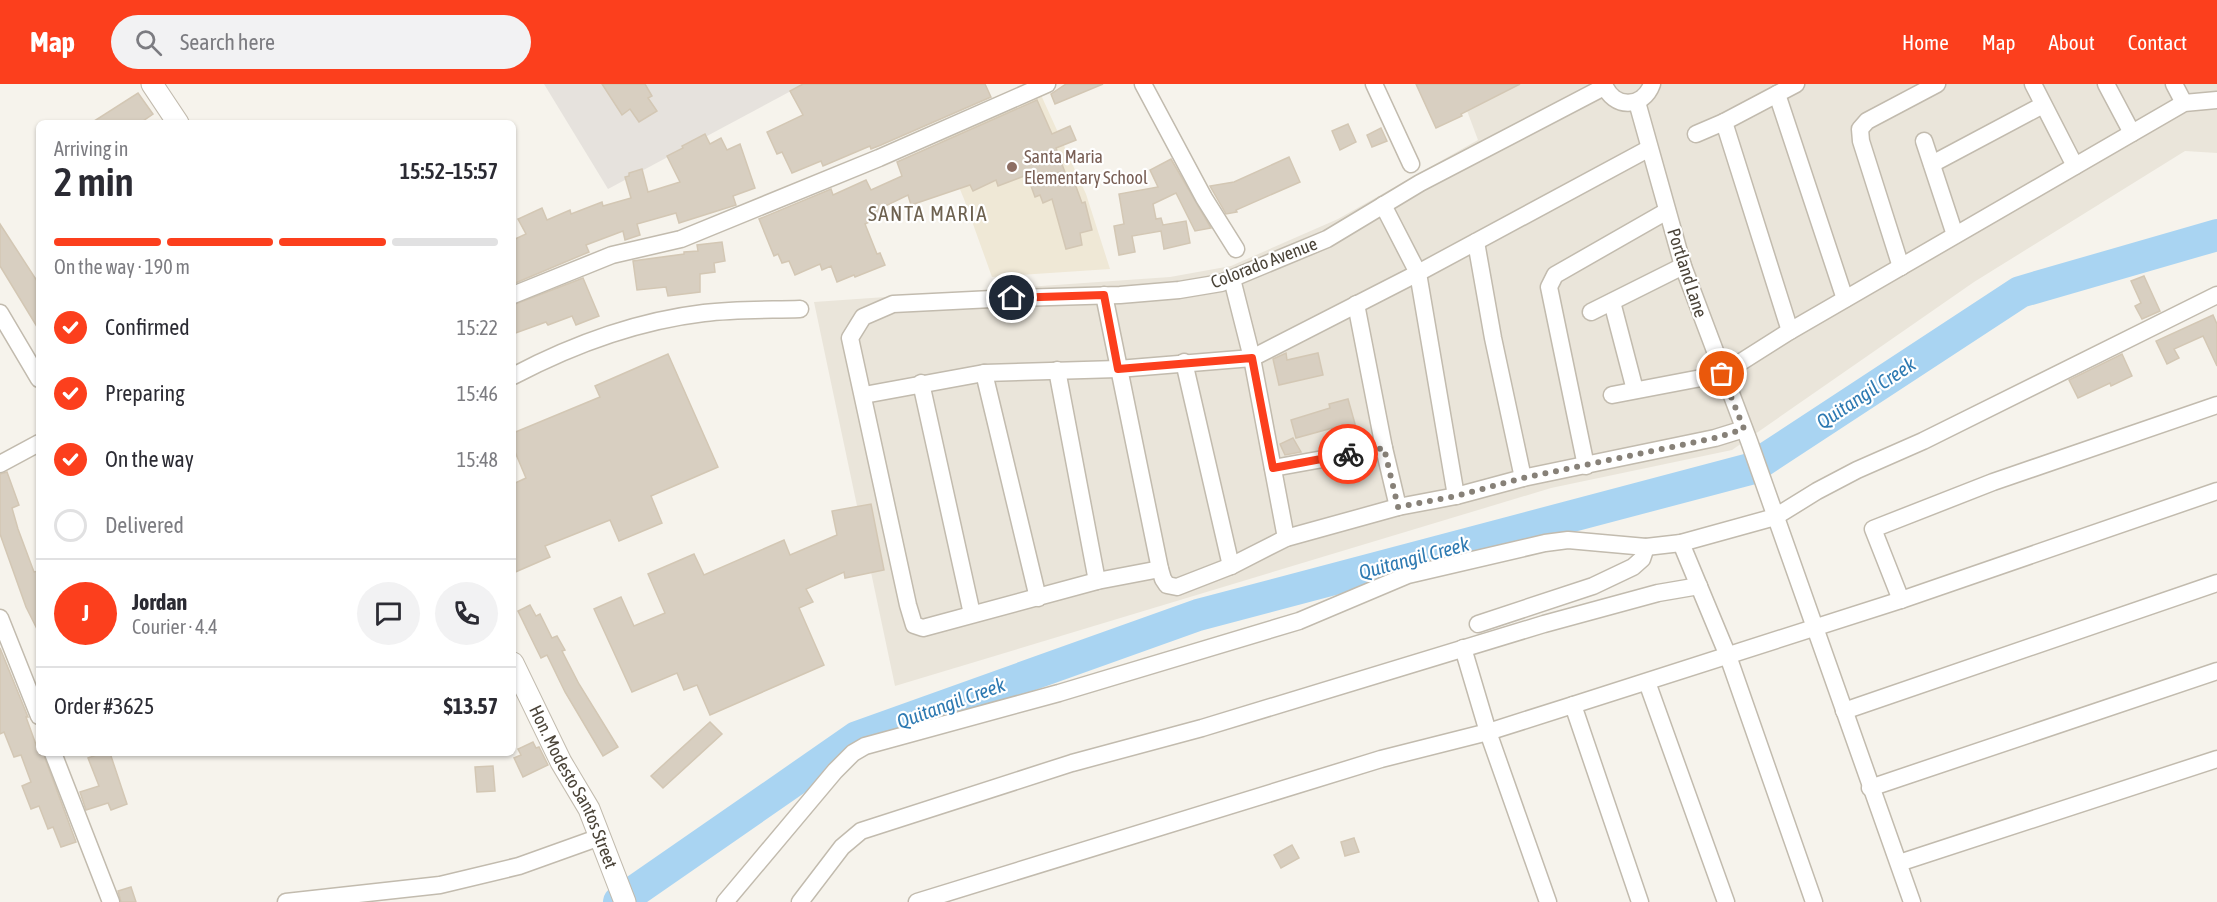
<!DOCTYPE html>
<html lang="en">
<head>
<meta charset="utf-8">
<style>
  :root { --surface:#fff; --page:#f2f2f3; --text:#2b2b33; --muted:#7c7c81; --line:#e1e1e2; --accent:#fc3f1d }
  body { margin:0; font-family:"Asap Condensed",sans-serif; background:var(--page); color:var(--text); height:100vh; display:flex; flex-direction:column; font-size:22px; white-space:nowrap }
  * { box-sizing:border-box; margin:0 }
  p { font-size:20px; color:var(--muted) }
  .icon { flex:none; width:33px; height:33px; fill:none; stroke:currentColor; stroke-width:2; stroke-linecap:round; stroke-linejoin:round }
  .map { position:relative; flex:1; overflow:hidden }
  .side { position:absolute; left:36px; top:36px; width:480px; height:636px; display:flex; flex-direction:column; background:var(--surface); border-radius:9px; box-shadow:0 2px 4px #0004 }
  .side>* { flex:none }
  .pin { position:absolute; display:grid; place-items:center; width:51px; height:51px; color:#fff; margin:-26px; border:3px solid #fff; border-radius:50%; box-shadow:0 2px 6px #0007 }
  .courier { position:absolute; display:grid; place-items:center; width:60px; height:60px; margin:-30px; border:4px solid #fc3f1d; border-radius:50%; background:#fff; color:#222; box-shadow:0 2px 8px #0007 }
  .head em { font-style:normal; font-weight:600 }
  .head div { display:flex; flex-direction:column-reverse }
  .head { display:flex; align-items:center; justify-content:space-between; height:102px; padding:0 18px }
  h1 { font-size:39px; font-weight:600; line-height:45px }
  .bar { display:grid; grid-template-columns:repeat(4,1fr); gap:9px 6px; align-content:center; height:72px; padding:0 18px }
  .bar i { height:8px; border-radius:4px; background:var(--line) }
  .bar .on { background:var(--accent) }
  .bar p { grid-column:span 4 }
  .line { display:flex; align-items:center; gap:15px; padding:0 18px; border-top:2px solid var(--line) }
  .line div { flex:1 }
  .round { display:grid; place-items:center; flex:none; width:63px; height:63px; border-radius:32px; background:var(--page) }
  ol { padding:0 18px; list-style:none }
  li { display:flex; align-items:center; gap:18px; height:66px }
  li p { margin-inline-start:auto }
  li .icon { padding:6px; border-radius:50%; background:var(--accent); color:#fff; stroke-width:4 }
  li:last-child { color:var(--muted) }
  li i { width:33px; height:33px; border:3px solid var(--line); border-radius:50% }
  header { display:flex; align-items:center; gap:36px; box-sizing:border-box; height:84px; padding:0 30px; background:var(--accent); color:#fff }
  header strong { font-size:28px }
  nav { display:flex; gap:33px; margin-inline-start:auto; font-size:21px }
  .search { width:420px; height:54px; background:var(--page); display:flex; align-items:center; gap:15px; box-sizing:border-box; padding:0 21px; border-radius:33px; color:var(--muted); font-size:22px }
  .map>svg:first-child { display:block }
</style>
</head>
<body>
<header>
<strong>Map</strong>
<div class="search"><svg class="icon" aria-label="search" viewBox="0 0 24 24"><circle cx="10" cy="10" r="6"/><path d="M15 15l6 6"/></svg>Search here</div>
<nav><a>Home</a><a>Map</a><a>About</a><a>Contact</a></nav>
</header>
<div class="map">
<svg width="2217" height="818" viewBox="0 0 2217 818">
  <rect width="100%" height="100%" fill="#f6f3ec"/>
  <!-- residential -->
  <polygon fill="#eae5da" points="1457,0 2217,0 2217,69 2185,67 1974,198 1732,366 1551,404 895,602 814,218 1170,193 1231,182 1338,135 1478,56"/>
  <!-- industrial -->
  <polygon fill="#e6e2dd" points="544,0 804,0 608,105"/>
  <!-- education -->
  <polygon fill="#efe8d6" points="1041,11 1086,110 1110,185 992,193 964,115 939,55"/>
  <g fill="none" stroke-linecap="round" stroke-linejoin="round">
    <!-- river -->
    <polyline stroke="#a9d4f2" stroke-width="32" points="619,818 857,653 1198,531 1750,385 2020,208 2217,151"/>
  </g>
  <!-- building -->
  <g fill="#d8cfc1" stroke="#d3c7b4" stroke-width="1.5">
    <polygon points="602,0 645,0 652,12 648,14 657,27 639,38 630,25 622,31"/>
    <polygon points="803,0 985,0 991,13 881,61 871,65 870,62 823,82 821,77 792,89 782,68 777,70 767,48 803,31 790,7"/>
    <polygon points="1066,0 1103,0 1055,20 1051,10"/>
    <polygon points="1416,0 1520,0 1461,30 1462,32 1436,44"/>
    <polygon points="138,9 153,30 140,39 91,39"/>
    <polygon points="1037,16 1052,50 1070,42 1076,56 1056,64 1066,91 1071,89 1082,119 1085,118 1092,146 1080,149 1082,161 1066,165 1052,115 1043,119 1040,111 1035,113 1027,91 998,102 996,96 973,107 970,101 911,121 908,111 881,124 884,131 865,140 877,170 880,169 885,181 855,193 854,191 837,198 831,182 822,186 820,180 795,191 789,177 782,179 778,170 774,172 759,135 831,105 833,111 866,96 871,106 902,92 897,78"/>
    <polygon points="1348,40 1356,58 1340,66 1332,47"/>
    <polygon points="1381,44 1387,57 1372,63 1367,51"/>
    <polygon points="705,50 710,60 721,54 727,66 740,60 755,104 733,112 736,121 679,139 676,129 637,140 640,151 625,156 623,147 586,161 589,168 513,200 513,156 526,150 518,135 542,124 547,136 570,126 571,130 602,118 603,122 631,114 625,93 629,92 629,89 642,85 648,108 680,98 667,72 683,64 682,62"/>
    <polygon points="1289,73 1300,98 1236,126 1237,128 1226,130 1210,102 1234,98"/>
    <polygon points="1171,75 1211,144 1195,147 1176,109 1153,120 1156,135 1161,134 1163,141 1186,137 1190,159 1164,165 1161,147 1132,152 1135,168 1119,171 1114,142 1124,140 1119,110 1158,103 1150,86"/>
    <polygon points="0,140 39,200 39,246 0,182"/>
    <polygon points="722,158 725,177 714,179 715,188 700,190 700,208 668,212 666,203 637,206 633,177 684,170 684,168 698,167 697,161"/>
    <polygon points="2144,192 2160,227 2142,235 2135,222 2141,219 2131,197"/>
    <polygon points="583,194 599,232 576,241 572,232 548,241 546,238 513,250 513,221"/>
    <polygon points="2213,231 2217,240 2217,282 2203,252 2174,265 2179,274 2167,280 2156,257"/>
    <polygon points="1286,269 1287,276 1318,269 1323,291 1279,301 1273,275"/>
    <polygon points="668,270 718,383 651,412 662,439 619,457 610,436 545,462 550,473 513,489 513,400 526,394 513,363 513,349 600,313 595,302"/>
    <polygon points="2122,270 2132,292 2111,302 2110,299 2078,314 2069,296"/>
    <polygon points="1348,315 1357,347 1338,352 1336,343 1296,354 1291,336 1330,324 1329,320"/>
    <polygon points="1293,354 1301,368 1285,371 1280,360"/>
    <polygon points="7,388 19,421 12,424 18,445 34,488 39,487 39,549 26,523 0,450 0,390"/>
    <polygon points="871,420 884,486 845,494 844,488 806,505 813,518 799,524 824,581 710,631 697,601 684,606 677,589 632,608 594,525 621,513 634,542 665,529 648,490 694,470 704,491 784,456 790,471 837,451 832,427"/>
    <polygon points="530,521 536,532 540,530 552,554 557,552 565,566 562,567 579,600 618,663 603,672 565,608 547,571 541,574 535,562 518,527"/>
    <polygon points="0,564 28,633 26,633 39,669 43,669 76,758 61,763 53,743 48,745 39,722 31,725 22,702 31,698 21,671 14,673 4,648 0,650"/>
    <polygon points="710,638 722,650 663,704 651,692"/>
    <polygon points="533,658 536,664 539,663 548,681 523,693 514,674 521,671 518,665"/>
    <polygon points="102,669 110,669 127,720 111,726 108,719 86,726 80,708 99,702 88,674"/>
    <polygon points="493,682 495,707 477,708 475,683"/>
    <polygon points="1354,754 1359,768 1345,772 1341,758"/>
    <polygon points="1292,761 1299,774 1281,784 1274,771"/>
    <polygon points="131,803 136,818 121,818 118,807"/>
  </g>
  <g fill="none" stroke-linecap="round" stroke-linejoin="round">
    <defs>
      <g id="minor">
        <polyline points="1143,0 1204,114 1236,165"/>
        <polyline points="1374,0 1411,80"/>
        <path d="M1604,0C1613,25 1643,25 1652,0"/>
        <polyline points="1796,0 1777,10 1845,215"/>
        <polyline points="2033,0 2075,82"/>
        <polyline points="2106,0 2132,49"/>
        <polyline points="2174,0 2184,19"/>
        <polyline points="1777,10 1724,38 1790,247"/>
        <polyline points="1637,18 1683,182 1749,357 1912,818"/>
        <polyline points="1696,50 1724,38"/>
        <polyline points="1924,57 1955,151"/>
        <polyline points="1932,80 2043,21"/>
        <polyline points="1383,121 1418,189 1456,412"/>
        <polyline points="1476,158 1493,254 1523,394"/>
        <polyline points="1901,183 1861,57 1860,45 1867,37 1937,0"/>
        <polyline points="1232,195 1252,274 1286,454"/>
        <polyline points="513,211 612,171 681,155 879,74 1047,0"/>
        <polyline points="1104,211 1160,485 1163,495 1167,501 1177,503 1231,482 1286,454 1398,423 1456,412 1523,394 1715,354 1744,345"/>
        <polyline points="1612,218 1635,306"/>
        <polyline points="1356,220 1384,364 1398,423"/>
        <polyline points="1591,228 1683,182"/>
        <polyline points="0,229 39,295"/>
        <polyline points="1184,278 1231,482"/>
        <polyline points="1057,286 1097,497"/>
        <polyline points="984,289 1038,514"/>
        <path d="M513,292C572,261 637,237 704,229C736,225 769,226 800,225"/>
        <polyline points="921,299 972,530"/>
        <polyline points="864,311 984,289 1118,285 1252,274 1418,189 1648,65"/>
        <polyline points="1612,311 1722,290 1790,247 2184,19 2217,16"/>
        <polyline points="0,380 39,359"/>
        <polyline points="1586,382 1549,203 1555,191 1667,127"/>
        <polyline points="1273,384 1384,364"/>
        <polyline points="1681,459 1728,572 1814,818"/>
        <polyline points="1160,485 1097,497 923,544 914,541 908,521 850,254 863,233 893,220 1012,214 1120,211 1179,206 1221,199 1327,155 1420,99 1604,3"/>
        <polyline points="1901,516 1873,445 1993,398 2217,321"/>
        <polyline points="0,534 39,632"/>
        <polyline points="1478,540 1593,502 1633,483 1642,475 1646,463"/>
        <polyline points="1463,564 1488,648 1548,818"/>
        <polyline points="1647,598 1726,818"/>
        <polyline points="1573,621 1640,818"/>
        <polyline points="1844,627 2217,499"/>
        <polyline points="53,669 111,818"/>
        <polyline points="1870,704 2217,587"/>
        <polyline points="1899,779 2217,675"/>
        <polyline points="286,818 440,801 519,782 600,753"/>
        <polyline points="725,818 835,687 853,669 865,662 1059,609 1299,537 1408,491 1545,459 1568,456 1646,463 1681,459 1775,433 1817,407 1857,386 1923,357 2217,211"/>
        <polyline points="800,818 842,763 861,747 1072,679 1202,644 1544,540 1658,509 1699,502"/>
        <polyline points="917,818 1381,675 1488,648 1573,621 1901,516 2217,407"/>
      </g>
      <g id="tertiary">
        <polyline points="152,0 178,39"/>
        <path id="s1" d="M513,579L561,678L589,725L625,818"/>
      </g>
    </defs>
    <!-- minor casing -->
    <use href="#minor" stroke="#c2bbae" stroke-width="19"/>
    <!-- tertiary casing -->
    <use href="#tertiary" stroke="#c2bbae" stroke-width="23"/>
    <!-- minor -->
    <use href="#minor" stroke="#fff" stroke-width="16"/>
    <!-- tertiary -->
    <use href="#tertiary" stroke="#fff" stroke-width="21"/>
  </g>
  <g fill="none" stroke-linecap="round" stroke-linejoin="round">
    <!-- done -->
    <polyline stroke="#878178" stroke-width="6" stroke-dasharray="0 10.8" points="1348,370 1384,364 1398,423 1456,412 1523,394 1715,354 1744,345 1722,290"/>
    <!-- route -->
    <polyline stroke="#fc3f1d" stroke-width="8" points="1012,214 1104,211 1118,285 1252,274 1273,384 1348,370"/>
  </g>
  <!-- markers -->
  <circle fill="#8d6e63" stroke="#fff" stroke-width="2" cx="1012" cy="83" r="6"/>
  <g text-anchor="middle" stroke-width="4.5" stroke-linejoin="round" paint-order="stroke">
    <!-- education labels -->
    <g font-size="18" fill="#785e54" stroke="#fff" text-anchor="start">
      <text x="1024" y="79">Santa Maria<tspan x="1024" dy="21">Elementary School</tspan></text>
    </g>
    <!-- street labels -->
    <g font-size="18" fill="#4b4439" stroke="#fff">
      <text transform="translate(1264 179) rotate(-21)" y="6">Colorado Avenue</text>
      <text transform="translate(1687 189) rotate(72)" y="6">Portland Lane</text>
      <text dy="6" stroke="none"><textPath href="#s1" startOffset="138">Hon. Modesto Santos Street</textPath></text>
    </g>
    <!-- water labels -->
    <g font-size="20" font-style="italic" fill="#2e7ab2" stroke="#fff">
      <text transform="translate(1866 309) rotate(-33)" y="7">Quitangil Creek</text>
      <text transform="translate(1414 474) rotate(-15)" y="7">Quitangil Creek</text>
      <text transform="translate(951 619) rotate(-20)" y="7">Quitangil Creek</text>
    </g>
    <!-- quarter labels -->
    <g font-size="21" letter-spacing="1.5" fill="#6e6250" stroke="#fff">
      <text x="928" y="137">SANTA MARIA</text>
    </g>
  </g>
</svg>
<div class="pin" style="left:1722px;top:290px;background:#ea580c"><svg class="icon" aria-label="bag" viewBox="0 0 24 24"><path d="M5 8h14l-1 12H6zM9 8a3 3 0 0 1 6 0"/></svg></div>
<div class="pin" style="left:1012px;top:214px;background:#1f2937"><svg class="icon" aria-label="home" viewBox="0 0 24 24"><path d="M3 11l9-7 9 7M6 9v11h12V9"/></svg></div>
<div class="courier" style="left:1348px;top:370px"><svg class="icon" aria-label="bike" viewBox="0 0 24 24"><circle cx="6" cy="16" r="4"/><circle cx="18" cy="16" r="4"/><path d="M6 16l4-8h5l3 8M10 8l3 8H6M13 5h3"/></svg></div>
<section class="side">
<div class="head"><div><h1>2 min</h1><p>Arriving in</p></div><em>15:52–15:57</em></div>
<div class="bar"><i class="on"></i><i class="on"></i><i class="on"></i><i></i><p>On the way · 190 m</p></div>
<ol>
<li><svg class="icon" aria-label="check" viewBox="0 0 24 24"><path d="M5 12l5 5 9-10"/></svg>Confirmed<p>15:22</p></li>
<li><svg class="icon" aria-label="check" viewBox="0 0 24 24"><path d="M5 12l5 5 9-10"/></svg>Preparing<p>15:46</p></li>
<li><svg class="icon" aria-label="check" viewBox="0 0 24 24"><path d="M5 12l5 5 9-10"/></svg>On the way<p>15:48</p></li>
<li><i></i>Delivered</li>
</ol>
<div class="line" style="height:108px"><b class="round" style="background:var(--accent);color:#fff">J</b><div><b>Jordan</b><p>Courier · 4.4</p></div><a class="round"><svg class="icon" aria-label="chat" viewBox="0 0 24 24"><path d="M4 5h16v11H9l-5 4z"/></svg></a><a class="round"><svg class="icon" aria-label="phone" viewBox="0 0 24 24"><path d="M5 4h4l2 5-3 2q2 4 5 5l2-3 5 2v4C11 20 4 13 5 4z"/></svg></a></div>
<div class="line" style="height:78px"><div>Order #3625</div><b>$13.57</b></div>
</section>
</div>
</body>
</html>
